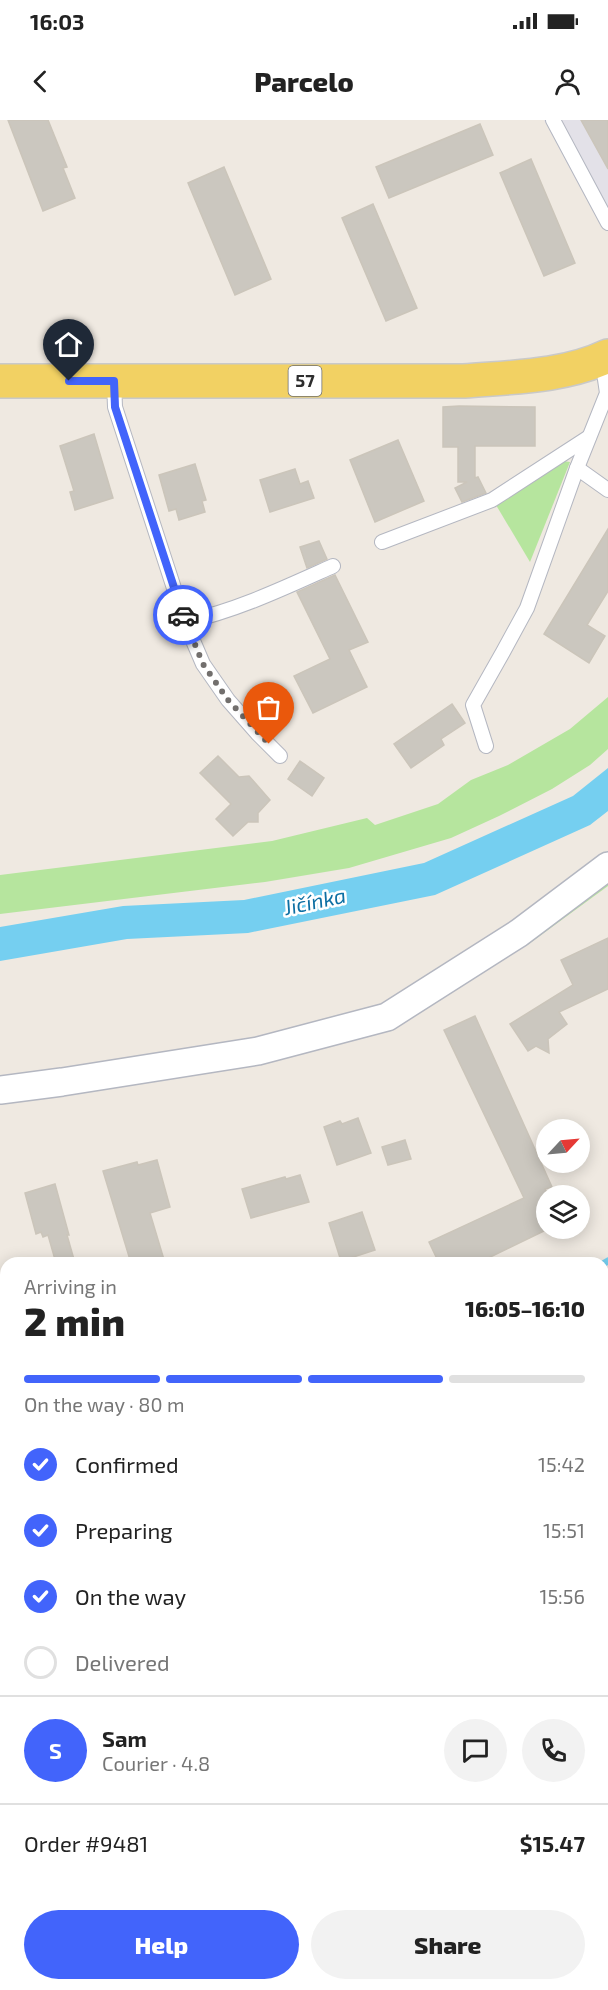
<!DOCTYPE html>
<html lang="en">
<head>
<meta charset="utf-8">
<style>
  :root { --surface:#fff; --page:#f2f2f2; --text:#222; --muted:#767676; --line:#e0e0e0; --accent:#4264fb }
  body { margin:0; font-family:"Exo 2",sans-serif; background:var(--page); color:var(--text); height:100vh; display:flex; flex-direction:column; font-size:22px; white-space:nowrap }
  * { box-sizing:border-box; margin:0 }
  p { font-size:20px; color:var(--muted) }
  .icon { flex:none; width:33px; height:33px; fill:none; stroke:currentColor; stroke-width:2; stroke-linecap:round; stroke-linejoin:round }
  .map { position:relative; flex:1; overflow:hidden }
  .panel { position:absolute; left:0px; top:1137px; width:609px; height:734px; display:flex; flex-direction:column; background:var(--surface); border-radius:18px 18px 0 0; box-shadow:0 3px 15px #0003 }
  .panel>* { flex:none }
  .needle { width:39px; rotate:64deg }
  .controls { position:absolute; left:536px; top:999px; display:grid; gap:12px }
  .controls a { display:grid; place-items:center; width:54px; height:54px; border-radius:50%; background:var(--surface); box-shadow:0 3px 15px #0003; font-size:30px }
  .pin { position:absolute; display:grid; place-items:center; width:51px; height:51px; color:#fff; margin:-62px -26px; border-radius:50% 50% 50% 0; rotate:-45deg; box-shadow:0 0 6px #0007 }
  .pin .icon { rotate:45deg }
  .courier { position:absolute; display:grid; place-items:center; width:60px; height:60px; margin:-30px; border:4px solid #4264fb; border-radius:50%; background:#fff; color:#222; box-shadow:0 2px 8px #0007 }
  .headline em { font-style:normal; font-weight:800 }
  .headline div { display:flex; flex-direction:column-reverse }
  .headline { display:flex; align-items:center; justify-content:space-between; height:102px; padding:0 24px }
  h1 { font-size:39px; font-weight:800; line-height:45px }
  .bar { display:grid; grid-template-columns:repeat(4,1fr); gap:9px 6px; align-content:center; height:72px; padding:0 24px }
  .bar i { height:8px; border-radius:4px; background:var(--line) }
  .bar .on { background:var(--accent) }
  .bar p { grid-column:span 4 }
  .line { display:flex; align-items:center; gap:15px; padding:0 24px; border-top:2px solid var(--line) }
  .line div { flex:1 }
  .round { display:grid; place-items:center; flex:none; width:63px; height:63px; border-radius:32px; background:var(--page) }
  ol { padding:0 24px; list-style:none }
  li { display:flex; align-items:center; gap:18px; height:66px }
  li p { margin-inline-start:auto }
  li .icon { padding:6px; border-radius:50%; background:var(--accent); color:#fff; stroke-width:4 }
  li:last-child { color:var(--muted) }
  li i { width:33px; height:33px; border:3px solid var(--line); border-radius:50% }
  .cta { display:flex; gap:12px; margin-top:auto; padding:12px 24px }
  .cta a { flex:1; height:69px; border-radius:36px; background:var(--accent); color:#fff; font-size:24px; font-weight:800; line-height:69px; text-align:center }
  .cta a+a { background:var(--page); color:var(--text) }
  .status { display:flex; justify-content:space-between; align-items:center; height:42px; padding:0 30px; background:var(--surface); direction:ltr }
  .status svg { height:16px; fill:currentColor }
  header { display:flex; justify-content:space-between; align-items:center; height:78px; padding:0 24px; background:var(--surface); font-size:27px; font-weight:800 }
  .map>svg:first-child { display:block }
</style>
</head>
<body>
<div class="status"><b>16:03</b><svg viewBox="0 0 49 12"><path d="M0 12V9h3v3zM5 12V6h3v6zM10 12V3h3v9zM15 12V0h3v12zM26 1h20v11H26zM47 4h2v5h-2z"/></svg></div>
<header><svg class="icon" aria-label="back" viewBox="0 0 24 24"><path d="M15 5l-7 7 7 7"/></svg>Parcelo<svg class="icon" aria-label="person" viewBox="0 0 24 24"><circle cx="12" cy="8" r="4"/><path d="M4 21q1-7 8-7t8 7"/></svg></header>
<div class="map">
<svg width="608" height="1870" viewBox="0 0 608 1870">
  <rect width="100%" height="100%" fill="#efe9e1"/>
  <!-- industrial -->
  <polygon fill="#e3e1e8" points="544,0 608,0 608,87 595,95"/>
  <!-- green -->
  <g fill="#b6e59e">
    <polygon points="563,341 570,342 530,442 496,385"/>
    <polygon points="608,577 608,629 590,645 552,669 499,696 451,718 349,748 265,762 0,794 0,755 272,721 367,698 375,705 438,684 471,660 508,645 570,609"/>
    <polygon points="608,763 608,766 526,826 524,821"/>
  </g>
  <!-- water -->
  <polygon fill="#75cff0" points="608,648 608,691 590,705 435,775 248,813 127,819 0,841 0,807 123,786 244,780 424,743 573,676"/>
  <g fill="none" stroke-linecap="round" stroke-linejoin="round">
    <!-- stream -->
    <g stroke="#75cff0" stroke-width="7">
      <polyline points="603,1144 608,1141"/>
      <polyline points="0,1292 6,1291"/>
    </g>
  </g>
  <!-- building -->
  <g fill="#cbc7bf" stroke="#cbc5ba" stroke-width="1.5">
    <polygon points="8,0 48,0 67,47 63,48 75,78 43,91"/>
    <polygon points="581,0 608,0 608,49"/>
    <polygon points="480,4 493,35 389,78 376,47"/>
    <polygon points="531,39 575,143 544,156 500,53"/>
    <polygon points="224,47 271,159 235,175 188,63"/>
    <polygon points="373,84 417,188 386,201 342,98"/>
    <polygon points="459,286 535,287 535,326 475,326 475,358 478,357 486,373 462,382 455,368 467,362 458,362 458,327 443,327 443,287"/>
    <polygon points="94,314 113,378 75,390 70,372 74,371 60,326"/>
    <polygon points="398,320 424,381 375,402 350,340"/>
    <polygon points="195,344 206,380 202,381 205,392 179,400 176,389 169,391 159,355"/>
    <polygon points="295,349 300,364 308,361 314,378 270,392 260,360"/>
    <polygon points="608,409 608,471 587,505 605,516 589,543 544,514"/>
    <polygon points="319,421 327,439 307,448 300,427"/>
    <polygon points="335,455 368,522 349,530 367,567 313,593 294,556 330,539 297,472"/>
    <polygon points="452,584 465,603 441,619 444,625 411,648 394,624"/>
    <polygon points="218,636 239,657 249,656 270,680 258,693 258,702 248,702 233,716 216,699 231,684 200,653"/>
    <polygon points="300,641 324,658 312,676 288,659"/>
    <polygon points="608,818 608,869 559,892 567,904 548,919 549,933 536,926 528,931 510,904 573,865 561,840"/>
    <polygon points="475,896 552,1067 545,1069 549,1076 546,1076 546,1108 550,1108 478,1143 439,1143 429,1122 524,1078 444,910"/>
    <polygon points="358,998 371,1033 337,1045 324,1007 340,1001 342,1004"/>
    <polygon points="405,1020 411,1039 388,1045 382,1027"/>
    <polygon points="157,1040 170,1087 150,1093 165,1143 131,1143 103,1051 137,1042 138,1045"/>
    <polygon points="300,1055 309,1082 251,1098 242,1069 285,1057 286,1059"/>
    <polygon points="55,1064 69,1115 67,1115 75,1143 56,1143 48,1115 43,1117 41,1112 36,1114 25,1073"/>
    <polygon points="362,1092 375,1130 341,1141 329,1103"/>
  </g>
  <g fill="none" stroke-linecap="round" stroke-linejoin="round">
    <defs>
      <g id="service">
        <polyline points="553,0 608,103"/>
        <polyline points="114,261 115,287 185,502 203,544 228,580 257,613 280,636"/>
        <polyline points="577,348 608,370"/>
        <polyline points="382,422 492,380 589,317"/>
        <path d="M185,502C238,490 284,468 333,446"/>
        <polyline points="486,626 473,585 503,532 527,488 577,348 607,273 602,239"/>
      </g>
      <g id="minor">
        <polyline points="0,970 62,962 258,931 387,897 519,813 608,746"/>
        <polyline points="603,1514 608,1513"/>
        <polyline points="0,1722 6,1720"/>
      </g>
      <path id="primary" d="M0,261H464C512,257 564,257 608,236"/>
    </defs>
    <!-- service casing -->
    <use href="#service" stroke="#b4b7c1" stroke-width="16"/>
    <!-- minor casing -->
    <use href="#minor" stroke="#b4b7c1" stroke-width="30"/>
    <!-- primary casing -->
    <use href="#primary" stroke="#c9c9c9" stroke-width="36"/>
    <!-- service -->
    <use href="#service" stroke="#fff" stroke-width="14"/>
    <!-- minor -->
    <use href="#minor" stroke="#fff" stroke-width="27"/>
    <!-- primary -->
    <use href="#primary" stroke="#f2d163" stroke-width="33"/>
  </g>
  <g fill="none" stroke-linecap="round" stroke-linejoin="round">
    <!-- done -->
    <polyline stroke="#726f6d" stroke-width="6" stroke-dasharray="0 10.8" points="183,495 203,544 228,580 269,624"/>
    <!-- route -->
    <polyline stroke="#4264fb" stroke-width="8" points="69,261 114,261 115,287 183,495"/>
  </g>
  <g text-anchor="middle" stroke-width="5" stroke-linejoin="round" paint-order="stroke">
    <!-- shield labels -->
    <rect fill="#fff" stroke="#6d6d6d" stroke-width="1.5" x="288.5" y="246" width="33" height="30" rx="4.5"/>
    <g font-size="18" font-weight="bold" fill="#2e2e2e">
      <text x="305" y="267">57</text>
    </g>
    <!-- water labels -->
    <g font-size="21" font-style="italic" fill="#0d6fa3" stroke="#fff">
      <text transform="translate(315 782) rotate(-12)" y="7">Jičínka</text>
    </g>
  </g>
</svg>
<div class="controls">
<a><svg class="needle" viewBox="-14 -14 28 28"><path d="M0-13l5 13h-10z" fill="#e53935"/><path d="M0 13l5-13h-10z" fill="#767676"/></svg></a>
<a><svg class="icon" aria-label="layers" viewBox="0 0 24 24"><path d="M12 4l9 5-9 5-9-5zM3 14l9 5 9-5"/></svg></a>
</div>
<div class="pin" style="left:269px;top:624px;background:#ea580c"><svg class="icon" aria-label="bag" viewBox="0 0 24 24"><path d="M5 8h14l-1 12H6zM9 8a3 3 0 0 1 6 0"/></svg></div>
<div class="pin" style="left:69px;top:261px;background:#1f2937"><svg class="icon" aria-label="home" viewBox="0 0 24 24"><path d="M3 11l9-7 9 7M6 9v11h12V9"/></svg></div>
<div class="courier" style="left:183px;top:495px"><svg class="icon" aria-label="car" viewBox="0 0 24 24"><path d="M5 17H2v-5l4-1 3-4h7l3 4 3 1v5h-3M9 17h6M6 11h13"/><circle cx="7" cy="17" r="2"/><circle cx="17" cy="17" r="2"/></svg></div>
<section class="panel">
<div class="headline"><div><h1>2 min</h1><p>Arriving in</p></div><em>16:05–16:10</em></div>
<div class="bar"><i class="on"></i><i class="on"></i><i class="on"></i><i></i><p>On the way · 80 m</p></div>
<ol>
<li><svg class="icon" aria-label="check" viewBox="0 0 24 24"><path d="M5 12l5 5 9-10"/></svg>Confirmed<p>15:42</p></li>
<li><svg class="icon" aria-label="check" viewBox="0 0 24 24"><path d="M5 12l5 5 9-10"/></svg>Preparing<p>15:51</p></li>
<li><svg class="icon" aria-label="check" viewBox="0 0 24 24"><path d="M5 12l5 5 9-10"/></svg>On the way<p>15:56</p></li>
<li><i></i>Delivered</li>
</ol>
<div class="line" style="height:108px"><b class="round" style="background:var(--accent);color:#fff">S</b><div><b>Sam</b><p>Courier · 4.8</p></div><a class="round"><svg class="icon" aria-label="chat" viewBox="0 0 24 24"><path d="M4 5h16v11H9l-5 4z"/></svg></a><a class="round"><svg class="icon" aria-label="phone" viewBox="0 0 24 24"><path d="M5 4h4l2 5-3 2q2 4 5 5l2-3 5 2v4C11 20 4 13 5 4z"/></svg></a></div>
<div class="line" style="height:78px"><div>Order #9481</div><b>$15.47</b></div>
<div class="cta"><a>Help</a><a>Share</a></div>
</section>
</div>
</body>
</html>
